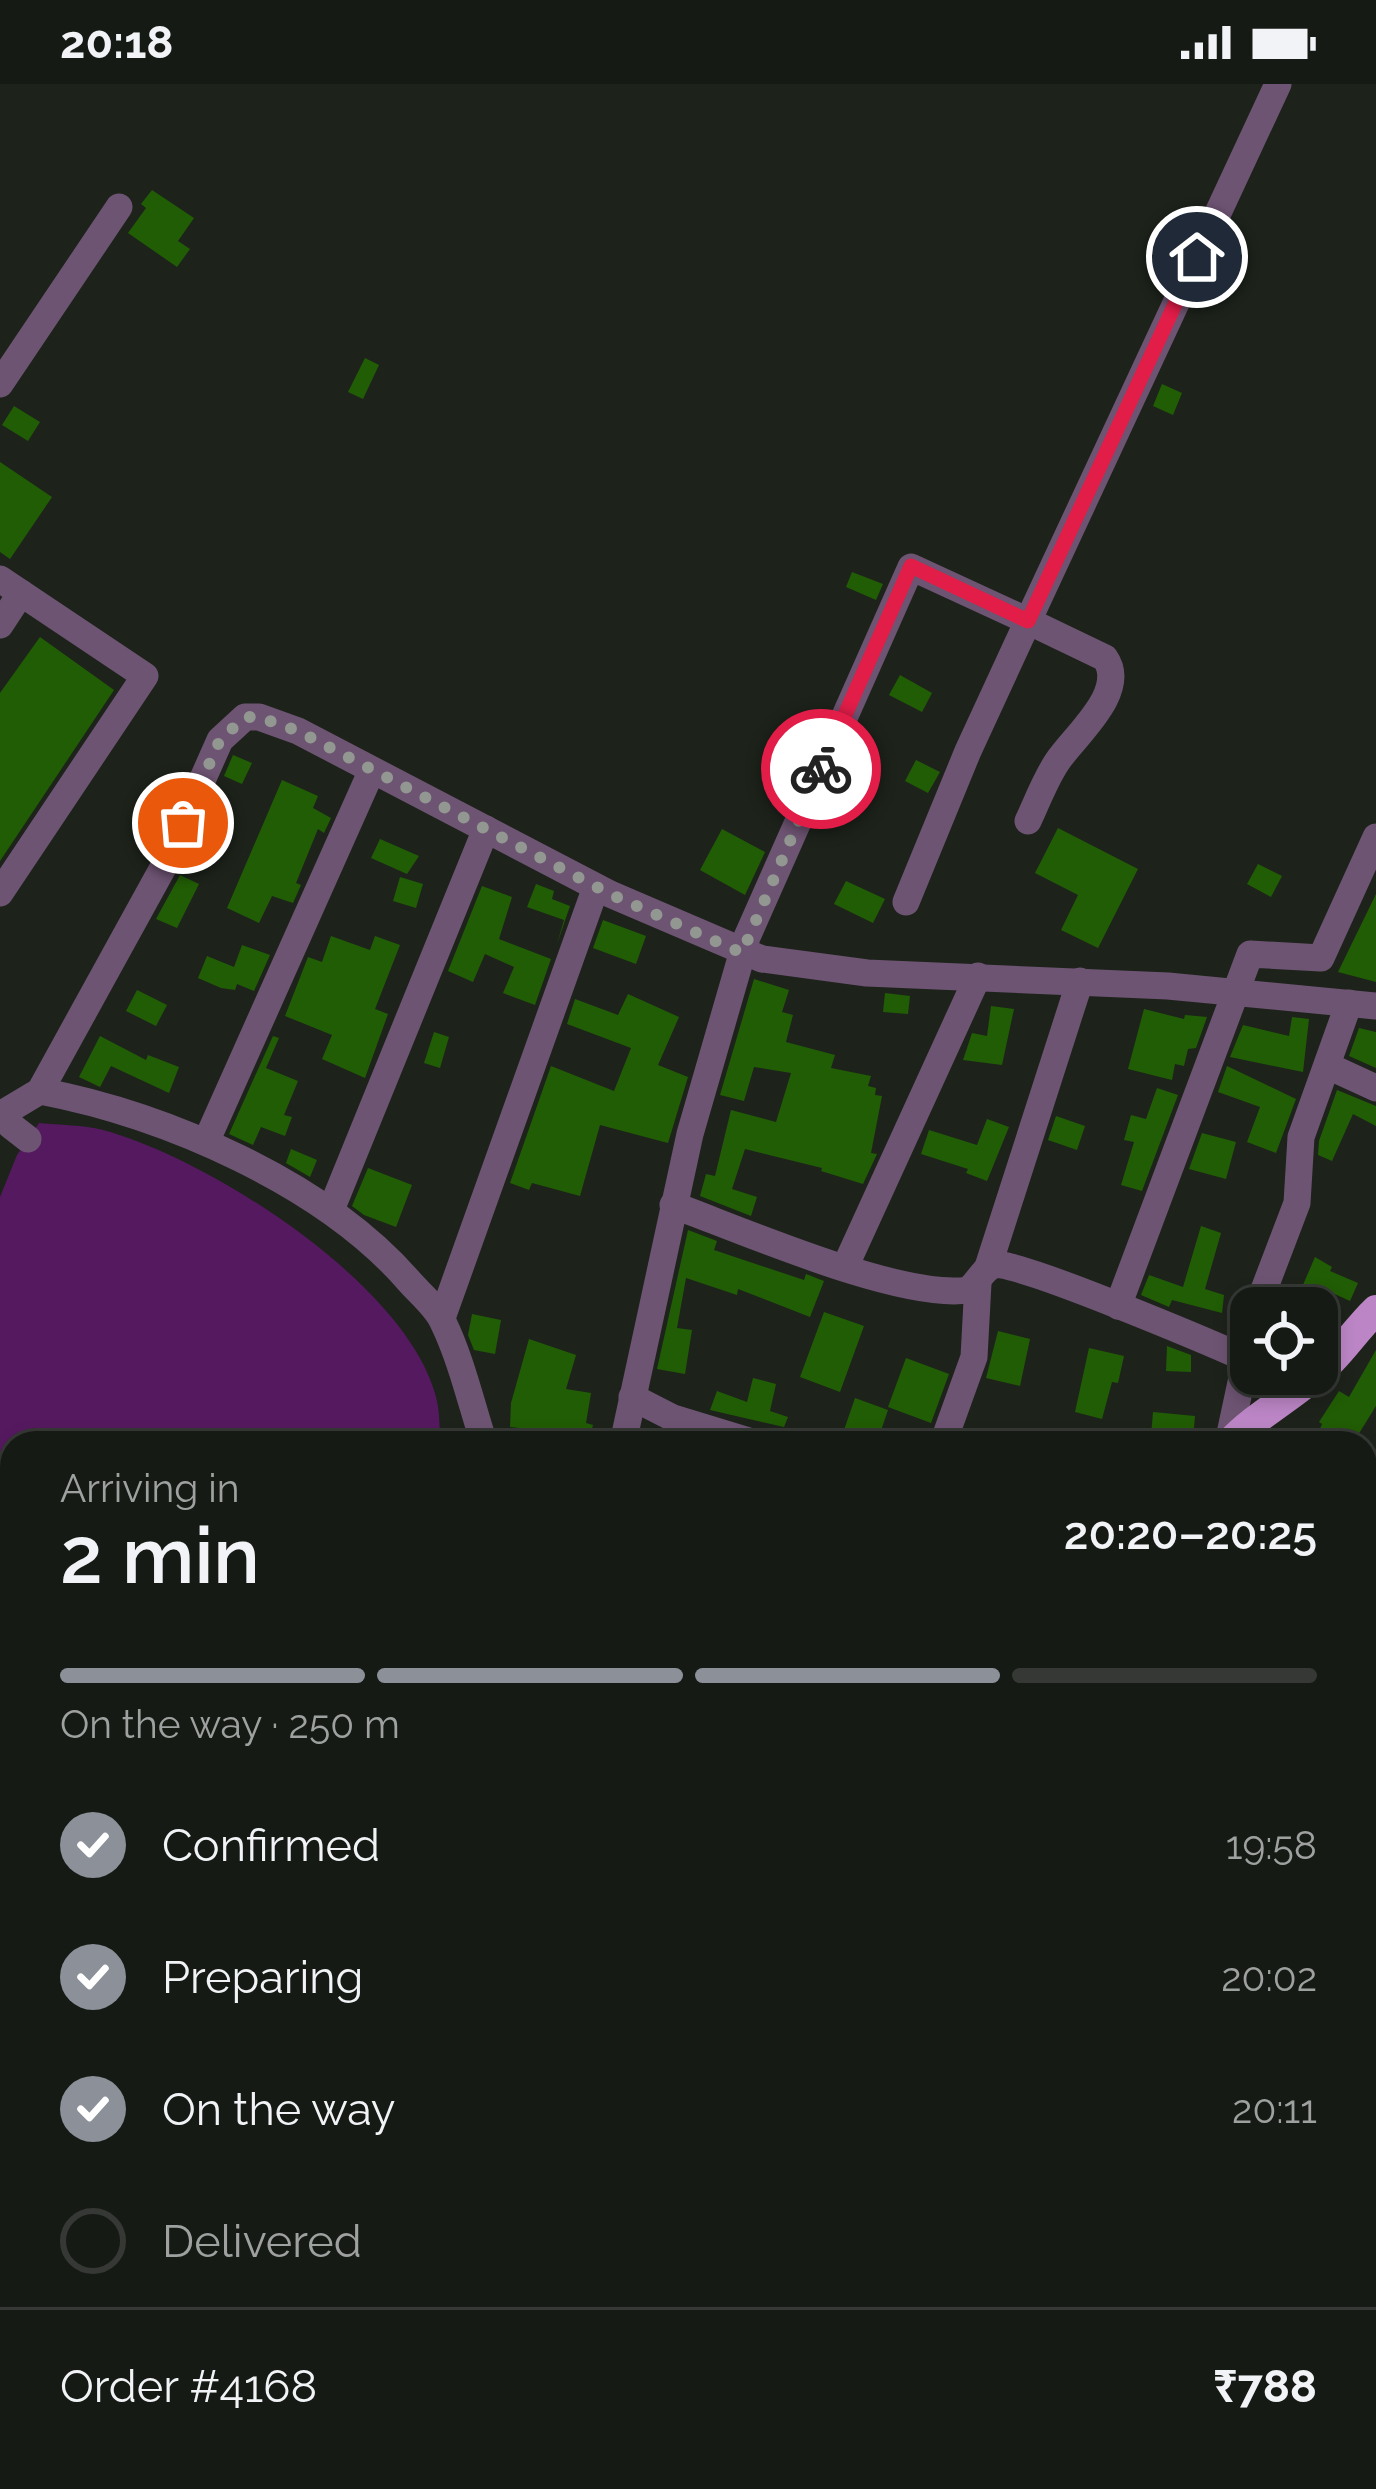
<!DOCTYPE html>
<html lang="en">
<head>
<meta charset="utf-8">
<style>
  :root { --surface:#161a14; --page:#232722; --text:#f1f3f6; --muted:#9ea1a0; --line:#353834; --accent:#8c9099 }
  body { margin:0; font-family:Raleway,sans-serif; background:var(--page); color:var(--text); height:100vh; display:flex; flex-direction:column; font-size:45px; white-space:nowrap }
  * { box-sizing:border-box; margin:0 }
  p { font-size:39px; color:var(--muted) }
  .icon { flex:none; width:66px; height:66px; fill:none; stroke:currentColor; stroke-width:2; stroke-linecap:round; stroke-linejoin:round }
  .map { position:relative; flex:1; overflow:hidden }
  .panel { position:absolute; left:0px; top:1347px; width:1377px; height:1059px; display:flex; flex-direction:column; background:var(--surface); border-radius:36px 36px 0 0; box-shadow:0 6px 18px #0003,0 0 0 3px var(--line) }
  .panel>* { flex:none }
  .tools { position:absolute; left:1230px; top:1203px; display:grid; gap:24px }
  .tools a { display:grid; place-items:center; width:108px; height:108px; border-radius:24px; background:var(--surface); box-shadow:0 6px 18px #0003,0 0 0 3px var(--line); font-size:60px }
  .pin { position:absolute; display:grid; place-items:center; width:102px; height:102px; color:#fff; margin:-51px; border:6px solid #fff; border-radius:50%; box-shadow:0 3px 12px #0007 }
  .courier { position:absolute; display:grid; place-items:center; width:120px; height:120px; margin:-60px; border:9px solid #e11d48; border-radius:50%; background:#fff; color:#222; box-shadow:0 3px 15px #0007 }
  .overview em { font-style:normal; font-weight:600 }
  .overview div { display:flex; flex-direction:column-reverse }
  .overview { display:flex; align-items:center; justify-content:space-between; height:204px; padding:0 60px }
  h1 { font-size:78px; font-weight:600; line-height:90px }
  .bar { display:grid; grid-template-columns:repeat(4,1fr); gap:18px 12px; align-content:center; height:144px; padding:0 60px }
  .bar i { height:15px; border-radius:9px; background:var(--line) }
  .bar .selected { background:var(--accent) }
  .bar p { grid-column:span 4 }
  .line { display:flex; align-items:center; gap:30px; padding:0 60px; border-top:3px solid var(--line) }
  .line div { flex:1 }
  ol { padding:0 60px; list-style:none }
  li { display:flex; align-items:center; gap:36px; height:132px }
  li p { margin-inline-start:auto }
  li .icon { padding:12px; border-radius:50%; background:var(--accent); color:#fff; stroke-width:4 }
  li:last-child { color:var(--muted) }
  li i { width:66px; height:66px; border:6px solid var(--line); border-radius:50% }
  .status { display:flex; justify-content:space-between; align-items:center; height:84px; padding:0 60px; background:var(--surface); direction:ltr }
  .status svg { height:33px; fill:currentColor }
  .map>svg:first-child { display:block }
</style>
</head>
<body>
<div class="status"><b>20:18</b><svg viewBox="0 0 49 12"><path d="M0 12V9h3v3zM5 12V6h3v6zM10 12V3h3v9zM15 12V0h3v12zM26 1h20v11H26zM47 4h2v5h-2z"/></svg></div>
<div class="map">
<svg width="1376" height="2405" viewBox="0 0 1376 2405">
  <rect width="100%" height="100%" fill="#1d231b"/>
  <!-- water -->
  <g fill="#55195f">
    <path d="M39,1039C60,1041 83,1041 103,1046C210,1075 407,1200 436,1313C440,1327 439,1344 441,1359H12V1891L0,1887V1734L6,1718L5,1593L0,1569V1113L17,1071Z"/>
    <polygon points="82,2394 233,2394 223,2405 76,2405"/>
  </g>
  <!-- building -->
  <g fill="#215d05">
    <polygon points="152,106 194,134 178,157 190,165 177,183 128,149 146,124 141,120"/>
    <polygon points="365,274 379,281 363,315 348,308"/>
    <polygon points="1162,300 1182,309 1173,331 1153,322"/>
    <polygon points="14,322 40,338 28,357 2,341"/>
    <polygon points="0,378 52,413 10,475 0,468"/>
    <polygon points="852,488 883,500 876,516 846,503"/>
    <polygon points="40,553 114,606 0,777 0,609"/>
    <polygon points="900,591 932,609 922,628 889,611"/>
    <polygon points="233,671 252,679 242,700 224,692"/>
    <polygon points="916,676 940,688 928,709 905,697"/>
    <polygon points="282,696 318,712 313,724 331,734 324,749 318,745 296,799 301,801 293,819 272,812 259,839 227,824"/>
    <polygon points="1058,744 1138,785 1098,864 1061,846 1078,811 1035,789"/>
    <polygon points="722,745 765,768 745,811 700,786"/>
    <polygon points="380,755 419,772 407,790 371,774"/>
    <polygon points="1258,780 1282,792 1271,813 1247,800"/>
    <polygon points="180,791 199,800 177,844 156,835"/>
    <polygon points="400,793 423,800 416,824 393,817"/>
    <polygon points="846,797 885,815 873,839 834,820"/>
    <polygon points="536,800 554,807 552,815 570,822 557,860 564,836 527,823"/>
    <polygon points="482,802 512,813 499,855 551,875 535,921 503,909 514,883 485,870 473,898 448,887"/>
    <polygon points="1376,810 1376,898 1338,888"/>
    <polygon points="603,836 646,852 636,880 593,864"/>
    <polygon points="331,852 370,866 375,852 400,861 375,925 388,930 365,994 322,975 332,951 285,932 308,873 322,878"/>
    <polygon points="242,861 270,871 254,907 237,900 235,906 221,904 198,894 207,872 234,883"/>
    <polygon points="754,895 789,906 782,928 793,931 786,958 835,971 831,984 871,992 868,1002 876,1004 875,1011 882,1012 871,1069 877,1070 863,1100 821,1087 822,1084 745,1065 732,1105 757,1113 751,1132 700,1112 706,1090 715,1092 731,1026 776,1038 791,989 754,983 744,1017 720,1011"/>
    <polygon points="137,906 167,921 156,942 126,927"/>
    <polygon points="885,909 910,912 908,930 883,928"/>
    <polygon points="628,910 679,933 658,981 688,993 668,1059 600,1041 580,1112 532,1099 529,1106 510,1099 551,982 614,1007 631,964 567,940 575,915 618,931"/>
    <polygon points="991,922 1014,925 1002,981 963,976 972,949 987,952"/>
    <polygon points="1144,925 1184,935 1185,931 1207,933 1196,964 1188,965 1184,982 1175,980 1172,996 1128,985"/>
    <polygon points="1292,933 1309,935 1303,988 1230,973 1243,941 1289,952"/>
    <polygon points="1359,944 1376,948 1376,984 1349,972"/>
    <polygon points="434,948 449,953 440,984 424,979"/>
    <polygon points="100,952 146,976 148,971 179,983 169,1009 111,982 100,1003 79,993"/>
    <polygon points="273,952 279,954 266,984 298,997 284,1031 292,1033 285,1052 261,1043 253,1061 229,1050"/>
    <polygon points="1227,982 1296,1015 1276,1069 1247,1058 1260,1023 1218,1008"/>
    <polygon points="1157,1004 1178,1011 1142,1107 1121,1101 1134,1058 1124,1056 1131,1031 1146,1035"/>
    <polygon points="1337,1006 1376,1022 1376,1042 1353,1030 1332,1077 1318,1071 1319,1057"/>
    <polygon points="1056,1032 1085,1042 1077,1066 1048,1056"/>
    <polygon points="987,1035 1009,1043 987,1097 966,1089 968,1085 921,1070 929,1046 977,1061"/>
    <polygon points="1202,1049 1236,1058 1226,1095 1189,1085"/>
    <polygon points="291,1065 317,1076 310,1093 286,1079"/>
    <polygon points="368,1084 412,1101 396,1143 364,1131 352,1122"/>
    <polygon points="1201,1142 1221,1149 1205,1205 1224,1211 1222,1229 1172,1216 1169,1223 1141,1211 1149,1191 1183,1203"/>
    <polygon points="688,1146 717,1157 714,1166 804,1196 806,1190 824,1197 810,1233 738,1205 737,1211 686,1194 677,1244 692,1246 685,1290 657,1285"/>
    <polygon points="1315,1173 1332,1183 1330,1187 1358,1199 1350,1217 1328,1207 1320,1224 1293,1224"/>
    <polygon points="824,1228 864,1242 840,1308 800,1293"/>
    <polygon points="472,1230 501,1236 495,1270 474,1266 468,1251"/>
    <polygon points="998,1247 1030,1255 1020,1302 986,1294"/>
    <polygon points="529,1255 576,1271 566,1305 591,1309 586,1339 593,1341 588,1359 563,1359 544,1355 546,1347 510,1343 511,1319"/>
    <polygon points="1167,1262 1191,1271 1191,1288 1166,1287"/>
    <polygon points="1089,1264 1124,1272 1118,1299 1112,1298 1102,1335 1075,1328"/>
    <polygon points="1376,1266 1376,1322 1353,1359 1314,1359 1322,1340 1319,1338 1339,1307 1349,1313"/>
    <polygon points="906,1274 949,1290 931,1339 888,1323"/>
    <polygon points="753,1294 776,1300 770,1327 788,1333 784,1343 710,1326 717,1307 747,1318"/>
    <polygon points="855,1314 888,1326 877,1358 844,1346"/>
    <polygon points="1153,1328 1195,1332 1193,1355 1151,1352"/>
  </g>
  <g fill="none" stroke-linecap="round" stroke-linejoin="round">
    <!-- path -->
    <polyline stroke="#747972" stroke-width="3" stroke-dasharray="9 9" stroke-linecap="butt" points="619,2405 624,2394"/>
    <!-- minor -->
    <g stroke="#6e5473" stroke-width="27">
      <polyline points="0,300 119,123"/>
      <polyline points="0,495 145,592 0,809"/>
      <polyline points="0,541 21,509"/>
      <path d="M1028,737C1037,718 1045,696 1057,678C1073,653 1129,608 1105,574L1028,537L1278,0"/>
      <polyline points="1328,982 1376,1004"/>
      <path d="M40,1007C166,1031 323,1099 408,1196C419,1209 436,1222 443,1238C461,1275 471,1319 484,1359"/>
      <polyline points="3,1030 10,1041 28,1055"/>
      <polyline points="0,1031 40,1007 165,780 220,656 245,633 259,633 298,647 610,810 762,875 867,889 1168,902 1376,922"/>
      <polyline points="206,1058 372,686"/>
      <path d="M673,1121C741,1146 901,1216 968,1206C978,1199 983,1184 995,1181C1014,1175 1220,1263 1251,1277"/>
      <polyline points="331,1126 486,745"/>
      <polyline points="845,1183 978,892"/>
      <polyline points="988,1183 1080,897"/>
      <polyline points="1118,1222 1250,870 1321,874 1376,753"/>
      <polyline points="1257,1224 1297,1119 1301,1053 1349,919"/>
      <polyline points="442,1234 596,803"/>
      <polyline points="1273,1290 1298,1306"/>
      <polyline points="632,1313 673,1334 755,1359"/>
      <polyline points="623,1359 690,1050 747,853 911,483 1028,537 968,667 906,818"/>
      <polyline points="943,1359 974,1273 978,1199"/>
      <polyline points="1228,1359 1246,1275"/>
      <polyline points="1365,1522 1376,1526"/>
      <polyline points="1365,1686 1376,1691"/>
      <polyline points="1365,1804 1376,1807"/>
      <polyline points="1365,2043 1376,2048"/>
      <polyline points="1365,2130 1376,2098"/>
    </g>
    <!-- major -->
    <g stroke="#bc86c6" stroke-width="30">
      <path d="M1230,1359C1255,1332 1290,1314 1318,1289C1340,1271 1355,1246 1376,1226"/>
      <polyline points="267,2405 277,2394"/>
    </g>
  </g>
  <g fill="none" stroke-linecap="round" stroke-linejoin="round">
    <!-- done -->
    <polyline stroke="#929791" stroke-width="12" stroke-dasharray="0 21.6" points="183,739 220,656 245,633 259,633 298,647 610,810 742,869 821,685"/>
    <!-- route -->
    <polyline stroke="#e11d48" stroke-width="15" points="821,685 911,482 1028,537 1197,173"/>
  </g>
</svg>
<div class="tools">
<a><svg class="icon" aria-label="locate" viewBox="0 0 24 24"><circle cx="12" cy="12" r="6"/><path d="M12 2v4M12 18v4M2 12h4M18 12h4"/></svg></a>
</div>
<div class="pin" style="left:183px;top:739px;background:#ea580c"><svg class="icon" aria-label="bag" viewBox="0 0 24 24"><path d="M5 8h14l-1 12H6zM9 8a3 3 0 0 1 6 0"/></svg></div>
<div class="pin" style="left:1197px;top:173px;background:#1f2937"><svg class="icon" aria-label="home" viewBox="0 0 24 24"><path d="M3 11l9-7 9 7M6 9v11h12V9"/></svg></div>
<div class="courier" style="left:821px;top:685px"><svg class="icon" aria-label="bike" viewBox="0 0 24 24"><circle cx="6" cy="16" r="4"/><circle cx="18" cy="16" r="4"/><path d="M6 16l4-8h5l3 8M10 8l3 8H6M13 5h3"/></svg></div>
<section class="panel">
<div class="overview"><div><h1>2 min</h1><p>Arriving in</p></div><em>20:20–20:25</em></div>
<div class="bar"><i class="selected"></i><i class="selected"></i><i class="selected"></i><i></i><p>On the way · 250 m</p></div>
<ol>
<li><svg class="icon" aria-label="check" viewBox="0 0 24 24"><path d="M5 12l5 5 9-10"/></svg>Confirmed<p>19:58</p></li>
<li><svg class="icon" aria-label="check" viewBox="0 0 24 24"><path d="M5 12l5 5 9-10"/></svg>Preparing<p>20:02</p></li>
<li><svg class="icon" aria-label="check" viewBox="0 0 24 24"><path d="M5 12l5 5 9-10"/></svg>On the way<p>20:11</p></li>
<li><i></i>Delivered</li>
</ol>
<div class="line" style="height:156px"><div>Order #4168</div><b>₹788</b></div>
</section>
</div>
</body>
</html>
